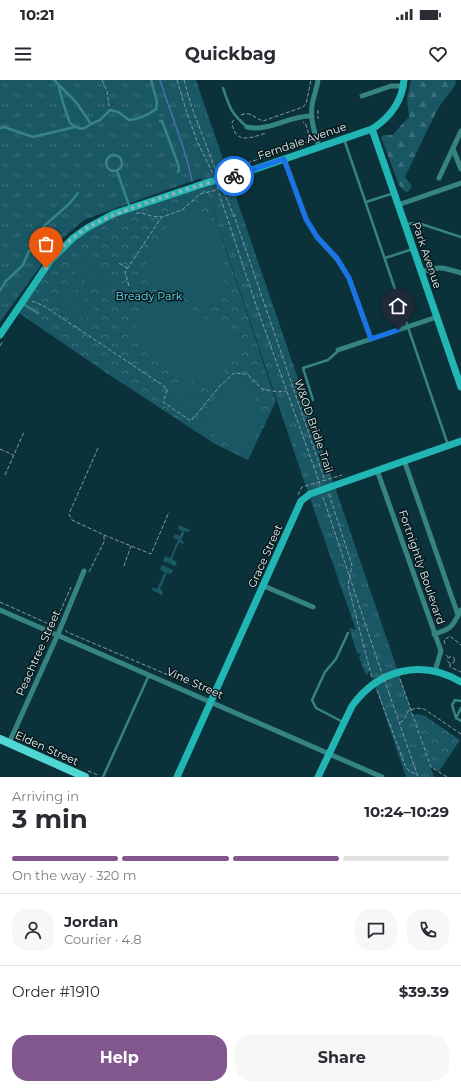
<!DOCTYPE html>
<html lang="en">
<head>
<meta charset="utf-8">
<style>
  :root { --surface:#fff; --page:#f7f7f7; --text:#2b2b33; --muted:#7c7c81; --line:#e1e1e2; --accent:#82578d }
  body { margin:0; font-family:Montserrat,sans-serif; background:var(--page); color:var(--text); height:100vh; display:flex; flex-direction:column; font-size:15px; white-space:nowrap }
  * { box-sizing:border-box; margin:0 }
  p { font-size:13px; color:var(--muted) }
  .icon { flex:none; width:22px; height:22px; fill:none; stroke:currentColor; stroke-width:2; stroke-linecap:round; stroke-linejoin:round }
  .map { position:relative; height:697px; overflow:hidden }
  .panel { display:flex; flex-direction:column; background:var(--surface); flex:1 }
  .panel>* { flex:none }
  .pin { position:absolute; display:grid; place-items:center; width:34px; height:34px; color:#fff; margin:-41px -17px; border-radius:50% 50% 50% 0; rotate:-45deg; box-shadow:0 0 4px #0007 }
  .pin .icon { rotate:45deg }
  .courier { position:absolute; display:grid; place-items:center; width:40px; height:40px; margin:-20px; border:3px solid #1a73e8; border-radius:50%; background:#fff; color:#222; box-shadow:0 1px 5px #0007 }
  .overview em { font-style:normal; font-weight:700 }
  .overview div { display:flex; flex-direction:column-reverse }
  .overview { display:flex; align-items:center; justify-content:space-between; height:68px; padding:0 12px }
  h1 { font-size:26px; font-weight:700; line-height:30px }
  .bar { display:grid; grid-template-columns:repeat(4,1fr); gap:6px 4px; align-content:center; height:48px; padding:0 12px }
  .bar i { height:5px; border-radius:3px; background:var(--line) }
  .bar .on { background:var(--accent) }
  .bar p { grid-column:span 4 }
  .line { display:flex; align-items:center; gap:10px; padding:0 12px; border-top:1px solid var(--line) }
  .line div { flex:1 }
  .round { display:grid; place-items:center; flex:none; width:42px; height:42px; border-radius:16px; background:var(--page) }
  .primary-button { display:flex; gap:8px; margin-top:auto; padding:8px 12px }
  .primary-button a { flex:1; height:46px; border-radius:16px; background:var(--accent); color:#fff; font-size:16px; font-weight:700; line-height:46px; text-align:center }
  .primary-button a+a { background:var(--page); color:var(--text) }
  .status { display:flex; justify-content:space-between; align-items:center; height:28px; padding:0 20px; background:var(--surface); direction:ltr }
  .status svg { height:11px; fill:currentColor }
  header { display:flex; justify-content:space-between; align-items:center; height:52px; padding:0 12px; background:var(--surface); font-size:18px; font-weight:700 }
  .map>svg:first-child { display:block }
</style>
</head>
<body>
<div class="status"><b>10:21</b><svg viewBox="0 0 49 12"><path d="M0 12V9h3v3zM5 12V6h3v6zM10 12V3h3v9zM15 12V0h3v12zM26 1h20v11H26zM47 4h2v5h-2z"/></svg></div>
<header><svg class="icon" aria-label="menu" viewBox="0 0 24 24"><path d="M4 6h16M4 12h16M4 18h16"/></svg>Quickbag<svg class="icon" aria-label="heart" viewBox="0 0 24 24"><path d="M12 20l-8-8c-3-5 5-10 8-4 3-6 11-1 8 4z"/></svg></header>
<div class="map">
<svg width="461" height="697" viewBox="0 0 461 697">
  <defs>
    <pattern id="grass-tufts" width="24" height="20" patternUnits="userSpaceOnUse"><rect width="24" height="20" fill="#1a5764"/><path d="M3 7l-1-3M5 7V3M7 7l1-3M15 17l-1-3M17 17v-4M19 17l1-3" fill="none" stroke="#3b707b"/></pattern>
    <pattern id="forest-firs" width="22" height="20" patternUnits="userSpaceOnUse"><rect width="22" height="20" fill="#1a5764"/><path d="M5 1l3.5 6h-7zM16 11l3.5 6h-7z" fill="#3b707b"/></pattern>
    <pattern id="park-crowns" width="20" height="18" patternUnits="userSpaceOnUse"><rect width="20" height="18" fill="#1a5764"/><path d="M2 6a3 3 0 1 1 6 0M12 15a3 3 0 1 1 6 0" fill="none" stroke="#3b707b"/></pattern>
  </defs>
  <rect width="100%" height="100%" fill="#0b323a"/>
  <!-- grass -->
  <g fill="url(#grass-tufts)">
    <polygon points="0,0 196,0 434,697 406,697 370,591 366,595 359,577 361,574 357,573 349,548 356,550 303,398 204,104 201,98 133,122 84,140 57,163 0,242"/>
    <polygon points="179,445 190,450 189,452 185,451 181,460 184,462 183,464 179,462 172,479 177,482 175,486 163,481 165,476 170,478 178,460 173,458 175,454 180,456 182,451 178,449"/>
    <polygon points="162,485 173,490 171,494 167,493 160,509 163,511 162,515 152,510 153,507 157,509 165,492 160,490"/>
  </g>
  <!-- forest -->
  <path fill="url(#forest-firs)" d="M411,0H455L456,3C452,12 443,19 438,29C426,51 416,75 405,97L412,106L408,112L404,111L399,105L381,57L384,55H393L402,44L409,37L407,19Z"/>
  <!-- park -->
  <g fill="url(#park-crowns)">
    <polygon points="204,104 276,321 248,380 215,364 105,292 16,231 50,181 89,146"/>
    <polygon points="417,634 425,636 460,660 439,691 431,687 413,635"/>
  </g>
  <!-- pitch -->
  <g fill="#1a5764">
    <path d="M191,124C218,139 230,178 222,207C219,216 213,226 208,235L150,193L146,189L145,185L172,140Z"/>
    <polygon points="86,178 94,184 82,201 74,195"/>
    <polygon points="96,185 104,191 92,208 84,202"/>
    <polygon points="107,193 115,198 103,215 95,209"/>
    <polygon points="68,205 76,210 64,227 56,222"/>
    <polygon points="162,208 242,264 210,312 129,256"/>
    <polygon points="78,212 86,217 75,234 67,229"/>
    <polygon points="89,219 97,224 85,241 77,236"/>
    <path d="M234,295C249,304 262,323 259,340C259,345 257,351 255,356C254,362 251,368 248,373C232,363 216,356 201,346L200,340L207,329Z"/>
    <polygon points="178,302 189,309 177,328 165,321"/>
    <polygon points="191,310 203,318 191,337 179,329"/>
  </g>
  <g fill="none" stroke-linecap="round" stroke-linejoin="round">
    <!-- stream -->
    <path stroke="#4672b0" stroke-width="1.5" d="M160,0C170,33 186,68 192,101"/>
    <!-- path -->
    <g stroke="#7f9ba2" stroke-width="1" stroke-dasharray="4 2" stroke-linecap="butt">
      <polyline points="102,0 107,11 109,26"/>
      <polyline points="177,0 185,27 197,61 213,94"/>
      <polyline points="184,0 191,25 217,94"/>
      <polyline points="318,30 318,39"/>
      <path d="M241,35C251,31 254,38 263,41L303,27L306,24L311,0"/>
      <path d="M234,40L232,42C235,65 250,58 266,53"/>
      <polyline points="321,52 324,55"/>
      <path d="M219,93L307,62C310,55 308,50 305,43L303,42"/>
      <polyline points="221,106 235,138 325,401"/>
      <polyline points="217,107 255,222 320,404"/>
      <polyline points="136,133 142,133 151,136 162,137 182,130 200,114 217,110"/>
      <polyline points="119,183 127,188"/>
      <polyline points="129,206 125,192 161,138"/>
      <polyline points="32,221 44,226 164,306 167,310 163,322 191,341 220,306 234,293 247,294 262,309 278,312 286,311"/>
      <polyline points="0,266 3,261"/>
      <polyline points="98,368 69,434 72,440 104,455 151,474 169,432"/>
      <polyline points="0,369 13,375"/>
      <polyline points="5,395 24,352"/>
      <polyline points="329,414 352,485 348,505 372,598"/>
      <polyline points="298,415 302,407 342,395"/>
      <polyline points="323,417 378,582"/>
      <polyline points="124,486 131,466"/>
      <polyline points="89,492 104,462 104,455"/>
      <polyline points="0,522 51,545 56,541 71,507"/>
      <polyline points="65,550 67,552 208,612"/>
      <polyline points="445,564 444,560 450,556 461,565"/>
      <polyline points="446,575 449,578"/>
      <circle cx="451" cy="580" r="3.5"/>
      <polyline points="450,584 450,587 461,592"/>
      <polyline points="400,599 431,687 447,697"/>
      <polyline points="377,610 405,685 410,692 417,694"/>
      <polyline points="389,613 418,697"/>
      <polyline points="400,643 405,638 408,631 416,628 424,629 461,654"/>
      <polyline points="88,691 98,695"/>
    </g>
    <!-- lane -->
    <g stroke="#368482" stroke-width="2.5">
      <path d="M54,0L76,22L91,44C82,51 79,50 70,43C65,30 61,17 58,4"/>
      <path d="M223,8C230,28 230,32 247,47"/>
      <polyline points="160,41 162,41 178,84 179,89 178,92"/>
      <path d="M91,44L100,40L110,30L118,32L129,40C140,39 147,36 156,29L157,22L151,0"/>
      <polyline points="0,48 4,47 33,57 75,47"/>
      <polyline points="344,59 448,365"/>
      <circle cx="114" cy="83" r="8"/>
      <polyline points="117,91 130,128"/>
      <polyline points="366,122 394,113"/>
      <polyline points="406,144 418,143 461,157"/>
      <polyline points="385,178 413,169"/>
      <polyline points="0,211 5,202 23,185 29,171 43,158 43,147 69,124 78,113"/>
      <polyline points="23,224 38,233"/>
      <polyline points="313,320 303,288 328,280 338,271"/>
      <polyline points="461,628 456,638 461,641"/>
      <polyline points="456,638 452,625 455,620 461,621"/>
      <polyline points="343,642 316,628 312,620 325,592 336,579 348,553"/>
      <polyline points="103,697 149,595"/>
    </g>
    <!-- street -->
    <g stroke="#368482" stroke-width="5">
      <path d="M318,0C317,9 313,17 312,26C310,40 315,53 319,67"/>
      <polyline points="362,16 391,6 404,6"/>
      <path d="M247,47C270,52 289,35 312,36"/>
      <polyline points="453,69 461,89"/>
      <polyline points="284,79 306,139 317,157 337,179 349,198 371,259"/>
      <polyline points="439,98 461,51"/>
      <polyline points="398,125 461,103"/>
      <path d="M421,192C440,186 442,187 461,193"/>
      <polyline points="338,270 437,237"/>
      <polyline points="404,380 458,535"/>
      <polyline points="377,390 441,571 435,591"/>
      <polyline points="264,506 313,527"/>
      <polyline points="0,530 382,697"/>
      <path d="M434,554C453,549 452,546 461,530"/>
      <polyline points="9,663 58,554 84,491"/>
    </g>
    <!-- secondary -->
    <g stroke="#21b6b3" stroke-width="7">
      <polyline points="372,49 461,307"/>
      <path d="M0,255L50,181L73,158L87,148L113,134L209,102L232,97L372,49C391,37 402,22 404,0"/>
      <polyline points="177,697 301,421 310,414 461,361"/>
      <path d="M318,697L352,626C378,590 421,578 461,602"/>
    </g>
    <!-- primary -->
    <polyline stroke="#51d7d3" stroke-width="8" points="0,659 85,697"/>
    <!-- path-bridge -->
    <polyline stroke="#7f9ba2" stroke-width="1" stroke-dasharray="4 2" stroke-linecap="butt" points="378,582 389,613"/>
  </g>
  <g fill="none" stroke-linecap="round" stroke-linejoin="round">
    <!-- done -->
    <path stroke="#95b0b6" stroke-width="4" stroke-dasharray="0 7.2" d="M46,188C72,147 109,136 152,121C170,115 189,108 208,103C216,100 226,99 234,96"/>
    <!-- route -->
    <polyline stroke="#1a73e8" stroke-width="5" points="234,96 284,79 306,139 317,157 337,178 349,198 371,259 398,250"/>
  </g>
  <g text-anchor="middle" stroke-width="3" stroke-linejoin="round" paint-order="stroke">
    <!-- street labels -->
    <g font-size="11" fill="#e0f4f9" stroke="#08181b">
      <text transform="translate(302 61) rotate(-19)" y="4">Ferndale Avenue</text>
      <text transform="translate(427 175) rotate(71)" y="4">Park Avenue</text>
      <text transform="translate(314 346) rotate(71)" y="4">W&amp;OD Bridle Trail</text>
      <text transform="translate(265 476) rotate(-66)" y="4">Grace Street</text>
      <text transform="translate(422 487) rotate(71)" y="4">Fortnightly Boulevard</text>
      <text transform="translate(38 573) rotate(-66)" y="4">Peachtree Street</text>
      <text transform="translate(195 603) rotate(24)" y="4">Vine Street</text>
      <text transform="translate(47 668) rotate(24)" y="4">Elden Street</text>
    </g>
    <!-- park labels -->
    <g font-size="11" fill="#69def8" stroke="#08181b">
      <text x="149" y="220">Bready Park</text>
    </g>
  </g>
</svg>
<div class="pin" style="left:46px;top:188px;background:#ea580c"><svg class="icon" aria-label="bag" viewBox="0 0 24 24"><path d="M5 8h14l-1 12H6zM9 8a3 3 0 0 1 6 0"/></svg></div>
<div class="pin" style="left:398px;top:250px;background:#1f2937"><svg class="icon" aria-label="home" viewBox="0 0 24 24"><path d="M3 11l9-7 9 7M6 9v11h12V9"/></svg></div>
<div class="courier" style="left:234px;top:96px"><svg class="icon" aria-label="bike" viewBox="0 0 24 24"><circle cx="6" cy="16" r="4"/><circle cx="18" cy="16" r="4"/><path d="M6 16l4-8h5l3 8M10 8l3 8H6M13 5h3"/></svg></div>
</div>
<section class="panel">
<div class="overview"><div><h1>3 min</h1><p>Arriving in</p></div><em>10:24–10:29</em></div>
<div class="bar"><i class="on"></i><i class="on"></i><i class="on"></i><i></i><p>On the way · 320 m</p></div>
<div class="line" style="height:72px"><a class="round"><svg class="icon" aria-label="person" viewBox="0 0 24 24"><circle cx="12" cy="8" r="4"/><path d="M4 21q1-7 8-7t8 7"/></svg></a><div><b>Jordan</b><p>Courier · 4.8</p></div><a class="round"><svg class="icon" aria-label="chat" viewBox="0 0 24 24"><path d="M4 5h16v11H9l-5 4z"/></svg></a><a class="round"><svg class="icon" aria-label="phone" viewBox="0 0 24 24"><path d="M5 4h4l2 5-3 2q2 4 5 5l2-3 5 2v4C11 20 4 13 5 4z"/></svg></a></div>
<div class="line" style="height:52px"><div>Order #1910</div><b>$39.39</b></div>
<div class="primary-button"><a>Help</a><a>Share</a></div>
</section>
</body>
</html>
